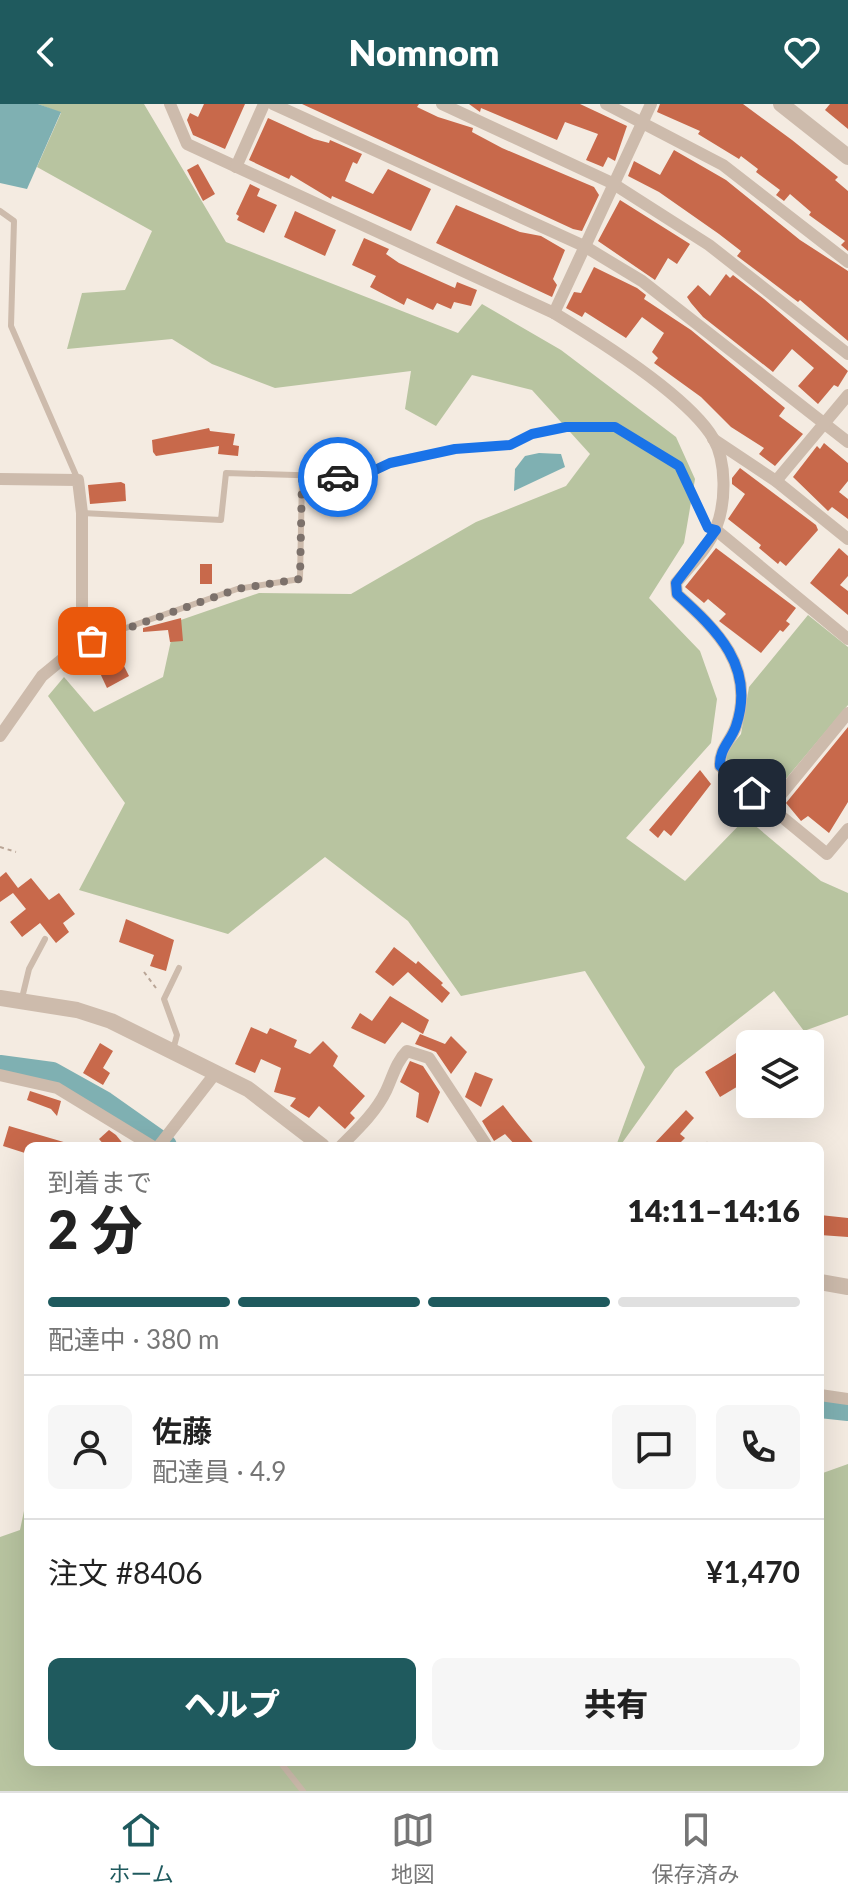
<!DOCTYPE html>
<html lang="ja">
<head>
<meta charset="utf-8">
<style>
  :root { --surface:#fff; --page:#f6f6f6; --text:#222; --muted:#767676; --line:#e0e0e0; --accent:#1f5a5e }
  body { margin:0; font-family:Lato,"Noto Sans JP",sans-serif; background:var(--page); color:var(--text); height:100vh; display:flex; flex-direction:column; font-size:30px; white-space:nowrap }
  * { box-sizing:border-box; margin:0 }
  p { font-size:26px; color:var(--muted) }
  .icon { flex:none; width:44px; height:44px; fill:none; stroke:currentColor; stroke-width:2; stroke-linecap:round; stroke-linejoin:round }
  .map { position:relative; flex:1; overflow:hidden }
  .side { position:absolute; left:24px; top:1038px; width:800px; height:624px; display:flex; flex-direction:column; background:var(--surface); border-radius:12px; box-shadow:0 8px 32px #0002 }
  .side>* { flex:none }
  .tools { position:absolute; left:736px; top:926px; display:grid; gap:16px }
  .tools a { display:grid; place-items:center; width:88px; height:88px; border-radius:12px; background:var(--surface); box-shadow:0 8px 32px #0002; font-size:40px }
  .pin { position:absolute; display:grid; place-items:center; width:68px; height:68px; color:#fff; margin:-34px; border-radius:16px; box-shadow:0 4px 12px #0006 }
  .courier { position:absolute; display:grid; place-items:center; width:80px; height:80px; margin:-40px; border:6px solid #1a73e8; border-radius:50%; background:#fff; color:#222; box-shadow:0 2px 10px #0007 }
  .head em { font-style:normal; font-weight:800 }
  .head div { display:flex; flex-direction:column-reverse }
  .head { display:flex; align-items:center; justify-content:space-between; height:136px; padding:0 24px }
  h1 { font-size:52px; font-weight:800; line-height:60px }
  .bar { display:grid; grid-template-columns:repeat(4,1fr); gap:12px 8px; align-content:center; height:96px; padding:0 24px }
  .bar i { height:10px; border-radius:6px; background:var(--line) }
  .bar .on { background:var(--accent) }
  .bar p { grid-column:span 4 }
  .line { display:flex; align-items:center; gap:20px; padding:0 24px; border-top:2px solid var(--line) }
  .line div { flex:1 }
  .round { display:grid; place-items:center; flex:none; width:84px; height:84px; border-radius:12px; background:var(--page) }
  .action { display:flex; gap:16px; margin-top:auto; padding:16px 24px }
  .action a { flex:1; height:92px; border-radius:12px; background:var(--accent); color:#fff; font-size:32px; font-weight:800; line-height:92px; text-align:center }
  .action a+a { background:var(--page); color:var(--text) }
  header { display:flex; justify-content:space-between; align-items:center; height:104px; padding:0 24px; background:var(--accent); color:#fff; font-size:36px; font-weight:800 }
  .menu { display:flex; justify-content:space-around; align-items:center; height:112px; border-top:2px solid var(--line); background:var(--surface); font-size:22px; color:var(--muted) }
  .menu a { display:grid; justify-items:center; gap:4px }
  .menu .on { color:var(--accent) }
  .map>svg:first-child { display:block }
</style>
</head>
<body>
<header><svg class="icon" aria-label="back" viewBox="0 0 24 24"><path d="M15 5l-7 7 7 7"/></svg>Nomnom<svg class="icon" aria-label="heart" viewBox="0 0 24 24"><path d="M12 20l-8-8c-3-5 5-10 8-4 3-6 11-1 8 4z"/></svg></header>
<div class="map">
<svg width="848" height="1687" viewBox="0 0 848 1687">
  <rect width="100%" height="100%" fill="#f4ebe1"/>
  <!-- green -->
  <g fill="#b8c4a0">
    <polygon points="38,0 144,0 226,138 458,229 482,200 561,246 676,333 695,375 684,439 649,494 700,547 717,595 711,639 626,734 685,777 746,714 821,777 848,789 848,911 804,927 774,887 675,965 620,1042 616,1042 645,963 585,867 461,892 408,817 325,753 228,830 79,786 125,699 48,592 64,573 94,608 163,573 175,518 259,489 351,490 476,418 566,382 590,350 532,286 472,271 436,322 405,305 411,267 275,284 212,260 172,235 67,245 82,189 125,186 152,127 37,63 61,9"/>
    <polygon points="808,511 848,543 848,601 774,689 763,691 727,663 726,649 741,630 749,583"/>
    <polygon points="848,1360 848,1687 0,1687 0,1433 20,1426 28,1388 28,1658 820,1658 820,1370"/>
  </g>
  <!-- water -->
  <g fill="#7fb0b2">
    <polygon points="0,0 38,0 61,8 27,85 0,79"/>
    <polygon points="539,349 561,350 565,363 514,387 515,365 525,352"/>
  </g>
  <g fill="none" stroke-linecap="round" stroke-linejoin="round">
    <!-- river -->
    <g stroke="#7fb0b2" stroke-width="24">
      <polyline points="0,963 52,970 104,999 165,1042"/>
      <polyline points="820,1302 848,1305"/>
    </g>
  </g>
  <!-- building -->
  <g fill="#c8694b">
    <polygon points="204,0 245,0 225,45 193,31 187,16 190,9 198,13"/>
    <polygon points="302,0 419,0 417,3 438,13 473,24 472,28 502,44 594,83 599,91 582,127 573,125"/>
    <polygon points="469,0 580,0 627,22 615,57 608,53 603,63 586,56 598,30 565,18 557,36 481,4 480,8"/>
    <polygon points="660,0 743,0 792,36 838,73 835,76 848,87 848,147 841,141 845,137 809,111 811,108 790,90 784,97 776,91 780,86 756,68 758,65 741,52 739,55 698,30 700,27 657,8"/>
    <polygon points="830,0 848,0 848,25 825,6"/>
    <polygon points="268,14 314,35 329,39 330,36 362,50 357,60 353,58 345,77 373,90 388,65 431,85 411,127 332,92 331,95 291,71 289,75 249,56"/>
    <polygon points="674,46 726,76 800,136 848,167 848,237 800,196 798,198 737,152 741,147 719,130 659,88 628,72 634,57 660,71"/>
    <polygon points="198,60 215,90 203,97 187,66"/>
    <polygon points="250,80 260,85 257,92 277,101 264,129 237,116 239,112 236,110"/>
    <polygon points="620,96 690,140 677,160 668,154 655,176 598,137"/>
    <polygon points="456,101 520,128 541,132 565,146 553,175 557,181 552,193 436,139"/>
    <polygon points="295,107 336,126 325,152 284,133"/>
    <polygon points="364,134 389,145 386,150 399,159 455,184 457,178 477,186 471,202 454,198 451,205 437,199 433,206 407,194 404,201 370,183 376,172 352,161"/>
    <polygon points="594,163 637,184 646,191 644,195 691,226 785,304 779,312 803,330 775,362 759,350 764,344 731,323 701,293 654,259 658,254 652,248 664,229 642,213 626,234 585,208 582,213 566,204 574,188 581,189"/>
    <polygon points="726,170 730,174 733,171 764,195 848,267 838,283 834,281 818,300 798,282 814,264 792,245 773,268 703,213 691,199 687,193 698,181 710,192"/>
    <polygon points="209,324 210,327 235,330 233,341 239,342 238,352 218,350 219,342 156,352 153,348 152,336"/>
    <polygon points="824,339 848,359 848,377 839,388 848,395 848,415 832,403 828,407 793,373 817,342 820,345"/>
    <polygon points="740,364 816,421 818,426 786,462 780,457 778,460 759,444 761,441 728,415 745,390 732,380 732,374"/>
    <polygon points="121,378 125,380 126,397 90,400 88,381"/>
    <polygon points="716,444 796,504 786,517 790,520 783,528 780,526 761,549 719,517 726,510 708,495 704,499 685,483"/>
    <polygon points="839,444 848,452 848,472 840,481 848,487 848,511 810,479"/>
    <rect x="200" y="460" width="12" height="20"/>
    <polygon points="181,514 183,537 170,538 168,526 143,528 143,524"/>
    <polygon points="121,556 129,572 107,584 99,567"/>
    <polygon points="848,623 848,698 829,729 808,712 801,717 786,699"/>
    <polygon points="700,666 711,680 671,732 664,726 658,734 649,726"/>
    <polygon points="6,768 18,784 31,774 49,796 59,789 75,810 63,819 69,828 56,839 40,819 22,833 10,818 26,805 13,789 0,798 0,773"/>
    <polygon points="126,815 174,836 166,867 150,862 154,851 119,838"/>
    <polygon points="394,843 416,860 418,857 443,879 441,881 450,889 442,899 408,868 393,882 375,868"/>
    <polygon points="390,892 429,916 423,930 402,918 385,940 351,924 360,909 372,917"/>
    <polygon points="251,923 267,930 270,924 297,936 294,943 310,950 323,937 338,952 333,962 365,992 350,1009 355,1014 345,1025 319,1002 309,1014 290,1002 296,994 274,988 281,964 261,955 255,969 235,960"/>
    <polygon points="420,930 445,940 451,932 467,948 451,970 436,948 415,940"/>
    <polygon points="100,939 113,947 103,964 110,969 103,981 83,969"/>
    <polygon points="736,949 742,958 750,954 750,975 720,993 705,968"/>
    <polygon points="410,957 423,962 440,988 428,1019 416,1013 419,989 400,978"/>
    <polygon points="475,968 493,975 481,1003 465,993"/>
    <polygon points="30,987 61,997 57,1012 51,1005 27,996"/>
    <polygon points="503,1001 517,1019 536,1042 516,1042 505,1030 494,1037 482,1017"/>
    <polygon points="686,1006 694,1014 680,1030 685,1034 677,1042 652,1042"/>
    <polygon points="9,1022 67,1039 66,1042 28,1042 28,1050 3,1042"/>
    <polygon points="109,1026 116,1031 125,1042 105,1042 99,1035"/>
    <polygon points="820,1111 848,1114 848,1133 820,1131"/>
  </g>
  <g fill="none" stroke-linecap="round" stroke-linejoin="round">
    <!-- path -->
    <g stroke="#b9a596" stroke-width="2" stroke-dasharray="4 4" stroke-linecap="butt">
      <polyline points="0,743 16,748"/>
      <polyline points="144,868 156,884"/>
    </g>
    <!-- service -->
    <g stroke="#cdbbac" stroke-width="6">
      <polyline points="0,107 14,117 11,222 78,376"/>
      <polyline points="82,409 221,416 226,369 360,373 390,359 455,345 510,341 532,330 566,323 615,323 679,362 708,424 716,426"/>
      <polyline points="83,539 237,485 300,475 302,374"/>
      <polyline points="22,894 29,865 45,835"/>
      <polyline points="173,946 177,931 164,895 179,864"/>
      <polyline points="707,1041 708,1042"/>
      <polyline points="280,1658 303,1687"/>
    </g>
    <!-- minor -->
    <g stroke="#cdbbac" stroke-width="12">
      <path d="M170,0L187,40L554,209C597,235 688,292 713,334C727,358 726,399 716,424C709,443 689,463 676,479L677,490C717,526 756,563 736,622C731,637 719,645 720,662L827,750L848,725"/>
      <polyline points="273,0 584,142 642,177 848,338"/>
      <polyline points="442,0 612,79 709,141 848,250"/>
      <polyline points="606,0 723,61 848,158"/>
      <polyline points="236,63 264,0"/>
      <polyline points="554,209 651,0"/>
      <polyline points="713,335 776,377 848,435"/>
      <polyline points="0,375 78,376 82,409 82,539 42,572 0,632"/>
      <polyline points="776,377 848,291"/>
      <polyline points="716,426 848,535"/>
      <polyline points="770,704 848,609"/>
      <polyline points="0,971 57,984 152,1042"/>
      <polyline points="159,1042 214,971"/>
      <path d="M341,1042C358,1025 376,1008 386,987C393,972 396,958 407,947L429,954L487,1042"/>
      <polyline points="820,1291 848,1295"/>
    </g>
    <!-- tertiary -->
    <g stroke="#cdbbac" stroke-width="16">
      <polyline points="781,0 848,53"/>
      <polyline points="0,894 77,906 111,917 248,985 322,1042"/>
      <polyline points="820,1178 848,1183"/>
    </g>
  </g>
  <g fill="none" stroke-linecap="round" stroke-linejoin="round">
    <!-- done -->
    <polyline stroke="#7c716b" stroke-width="8" stroke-dasharray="0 14.4" points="92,537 237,485 300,475 302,374 338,373"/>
    <!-- route -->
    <path stroke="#1a73e8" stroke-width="10" d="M338,373H360L390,359L455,345L510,341L532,330L566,323H615L679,362L708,424L716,426L676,479L677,490C717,526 756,563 736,622C731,637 719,645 720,662L752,689"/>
  </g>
</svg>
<div class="tools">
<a><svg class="icon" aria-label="layers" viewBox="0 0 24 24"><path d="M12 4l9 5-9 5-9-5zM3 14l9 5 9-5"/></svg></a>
</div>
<div class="pin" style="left:92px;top:537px;background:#ea580c"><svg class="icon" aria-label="bag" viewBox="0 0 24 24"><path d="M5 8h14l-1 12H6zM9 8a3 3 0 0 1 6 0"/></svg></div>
<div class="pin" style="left:752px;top:689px;background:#1f2937"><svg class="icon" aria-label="home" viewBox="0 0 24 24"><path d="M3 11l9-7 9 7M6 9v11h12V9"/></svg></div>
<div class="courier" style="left:338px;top:373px"><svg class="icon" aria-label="car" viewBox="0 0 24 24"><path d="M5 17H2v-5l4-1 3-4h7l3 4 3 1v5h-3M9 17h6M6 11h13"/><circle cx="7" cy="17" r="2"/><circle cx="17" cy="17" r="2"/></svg></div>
<section class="side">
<div class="head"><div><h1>2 分</h1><p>到着まで</p></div><em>14:11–14:16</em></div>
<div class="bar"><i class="on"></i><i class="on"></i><i class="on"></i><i></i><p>配達中 · 380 m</p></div>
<div class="line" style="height:144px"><a class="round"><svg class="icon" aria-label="person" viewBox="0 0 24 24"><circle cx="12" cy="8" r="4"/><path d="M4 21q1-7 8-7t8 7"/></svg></a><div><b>佐藤</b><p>配達員 · 4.9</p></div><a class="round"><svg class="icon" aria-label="chat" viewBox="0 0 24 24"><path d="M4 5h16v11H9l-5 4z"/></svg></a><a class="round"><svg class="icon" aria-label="phone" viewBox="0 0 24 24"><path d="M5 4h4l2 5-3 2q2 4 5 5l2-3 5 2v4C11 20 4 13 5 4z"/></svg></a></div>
<div class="line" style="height:104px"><div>注文 #8406</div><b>¥1,470</b></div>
<div class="action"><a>ヘルプ</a><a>共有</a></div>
</section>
</div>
<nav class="menu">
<a class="on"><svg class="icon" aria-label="home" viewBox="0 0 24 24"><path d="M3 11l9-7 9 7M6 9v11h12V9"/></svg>ホーム</a>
<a><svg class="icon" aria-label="map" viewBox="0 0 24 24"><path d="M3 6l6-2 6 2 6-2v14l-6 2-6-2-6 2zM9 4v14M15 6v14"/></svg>地図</a>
<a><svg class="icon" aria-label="saved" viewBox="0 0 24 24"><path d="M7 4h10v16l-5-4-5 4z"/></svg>保存済み</a>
</nav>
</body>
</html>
